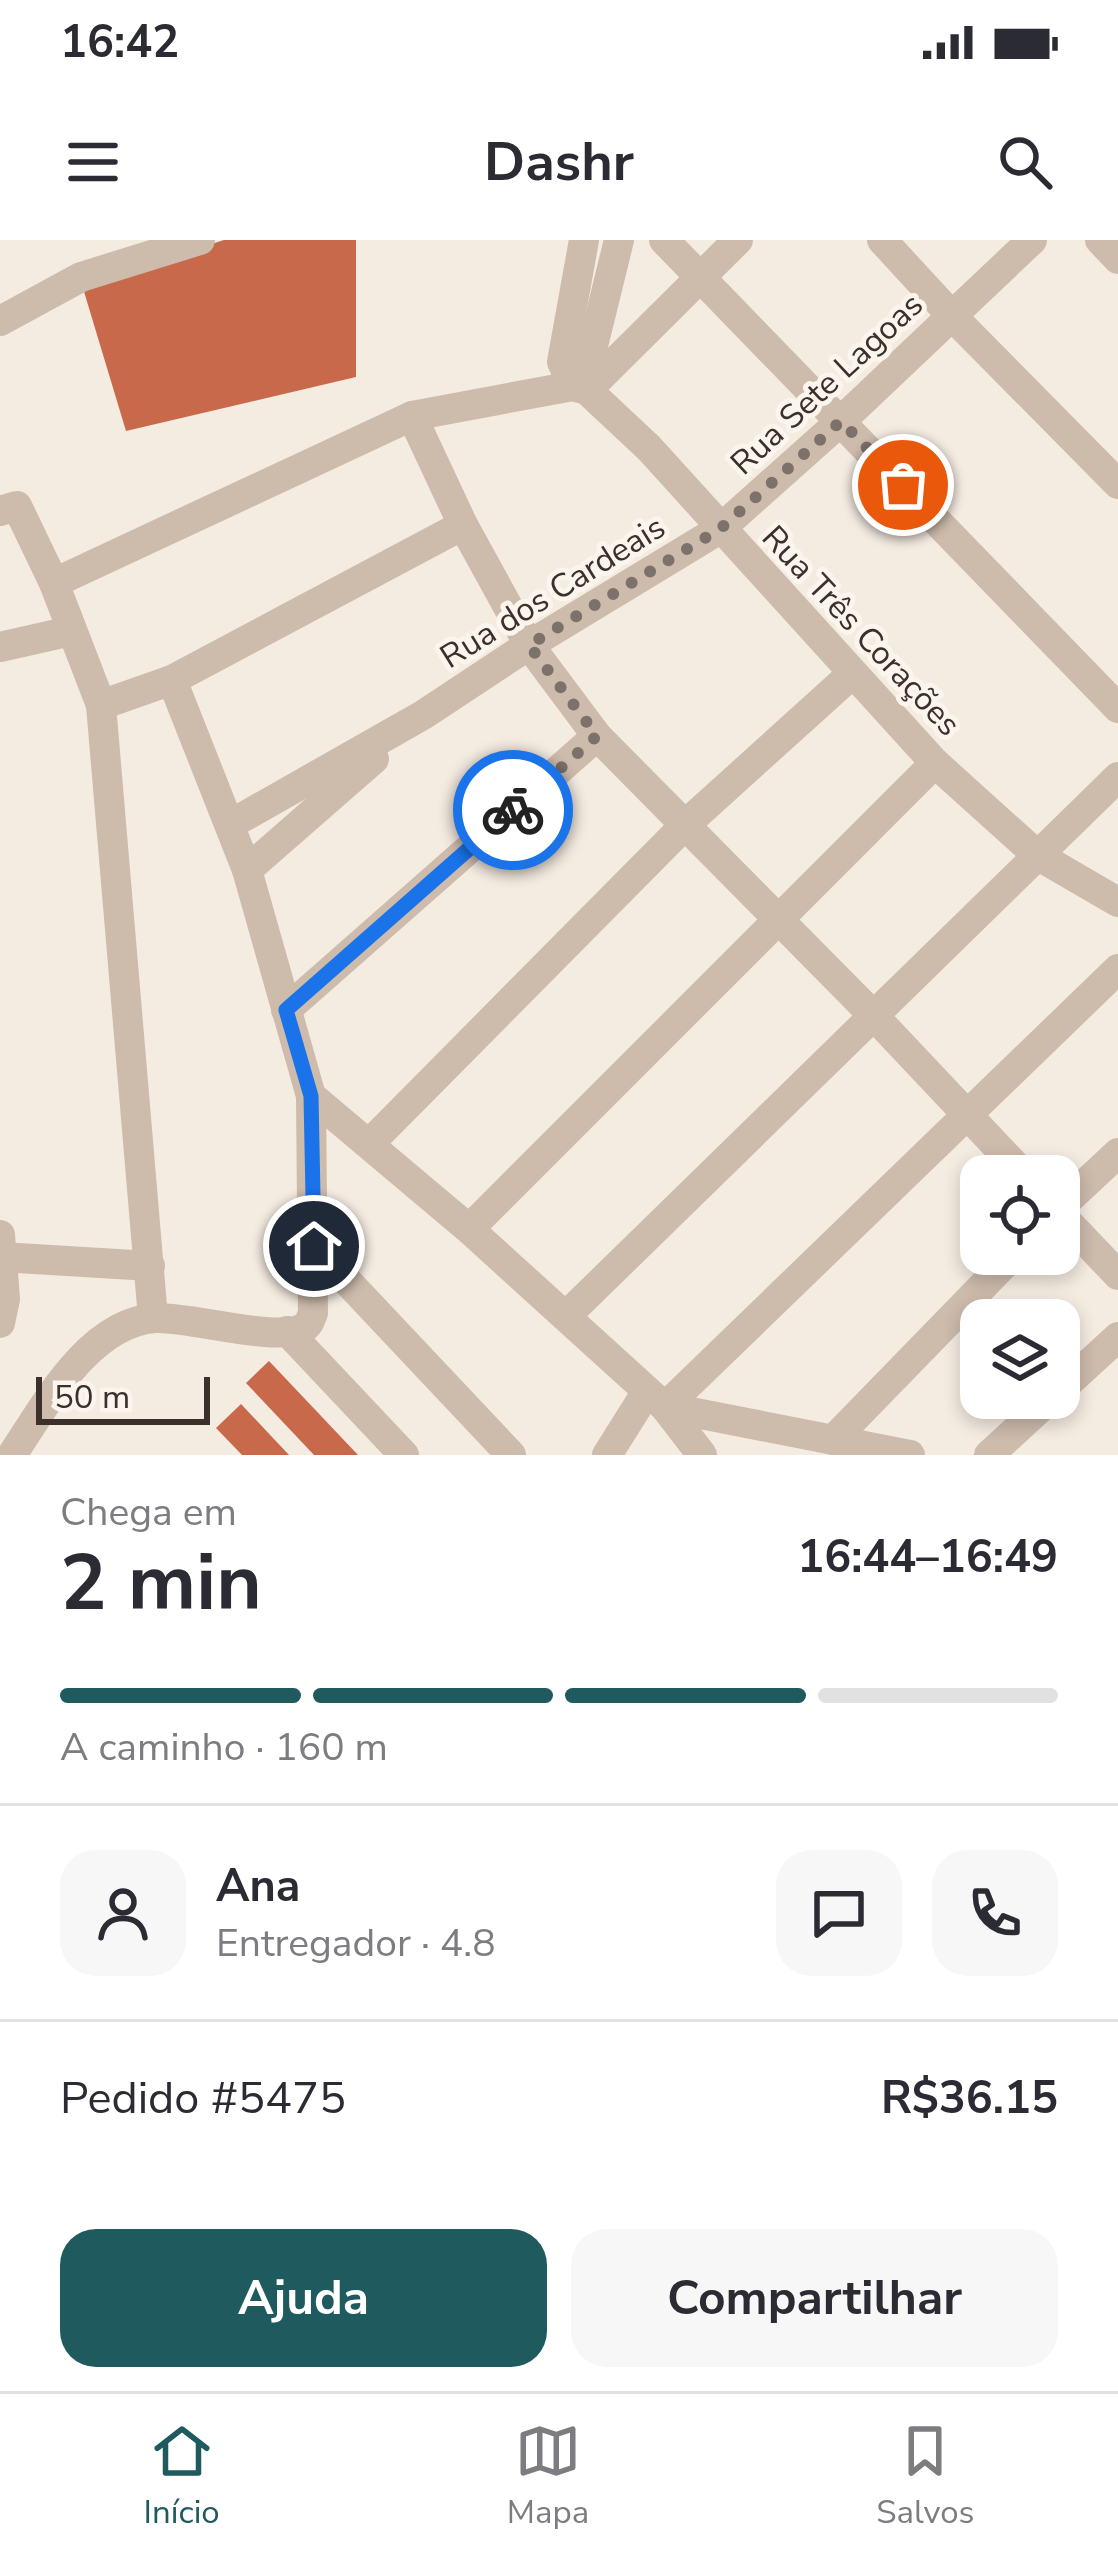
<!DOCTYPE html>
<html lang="pt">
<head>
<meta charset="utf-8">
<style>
  :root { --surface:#fff; --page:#f7f7f7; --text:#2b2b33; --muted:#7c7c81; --line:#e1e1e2; --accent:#1f5a5e }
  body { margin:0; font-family:"Nunito Sans",sans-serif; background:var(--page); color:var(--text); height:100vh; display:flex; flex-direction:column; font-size:45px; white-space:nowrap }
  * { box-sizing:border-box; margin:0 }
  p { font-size:39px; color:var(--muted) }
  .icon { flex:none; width:66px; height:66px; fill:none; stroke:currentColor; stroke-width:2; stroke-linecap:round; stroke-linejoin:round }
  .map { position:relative; height:1215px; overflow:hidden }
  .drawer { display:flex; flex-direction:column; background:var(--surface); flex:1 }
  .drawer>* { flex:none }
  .tools { position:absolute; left:960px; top:915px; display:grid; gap:24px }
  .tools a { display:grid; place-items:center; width:120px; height:120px; border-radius:24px; background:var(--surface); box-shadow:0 6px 18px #0003; font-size:60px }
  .scale { position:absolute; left:36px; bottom:30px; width:174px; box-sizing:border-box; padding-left:12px; border:6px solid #3b302b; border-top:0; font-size:33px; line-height:42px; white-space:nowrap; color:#3b302b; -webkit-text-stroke:9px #fbf5ee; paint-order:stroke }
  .pin { position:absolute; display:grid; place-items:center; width:102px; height:102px; color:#fff; margin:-51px; border:6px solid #fff; border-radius:50%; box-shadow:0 3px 12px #0007 }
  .courier { position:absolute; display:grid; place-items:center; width:120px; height:120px; margin:-60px; border:9px solid #1a73e8; border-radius:50%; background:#fff; color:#222; box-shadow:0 3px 15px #0007 }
  .summary em { font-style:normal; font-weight:700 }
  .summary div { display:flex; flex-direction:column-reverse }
  .summary { display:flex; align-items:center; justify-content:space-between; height:204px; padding:0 60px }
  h1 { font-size:78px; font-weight:700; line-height:90px }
  .bar { display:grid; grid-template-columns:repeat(4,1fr); gap:18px 12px; align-content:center; height:144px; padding:0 60px }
  .bar i { height:15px; border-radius:9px; background:var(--line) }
  .bar .on { background:var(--accent) }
  .bar p { grid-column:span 4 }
  .line { display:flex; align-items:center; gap:30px; padding:0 60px; border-top:3px solid var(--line) }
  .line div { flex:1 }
  .round { display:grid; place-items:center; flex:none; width:126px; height:126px; border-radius:36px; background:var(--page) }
  .action { display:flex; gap:24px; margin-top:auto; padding:24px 60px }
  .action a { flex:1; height:138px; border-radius:36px; background:var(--accent); color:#fff; font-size:48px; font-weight:700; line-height:138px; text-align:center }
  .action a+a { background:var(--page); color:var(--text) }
  .status { display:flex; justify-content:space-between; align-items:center; height:84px; padding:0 60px; background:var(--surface); direction:ltr }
  .status svg { height:33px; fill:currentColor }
  header { display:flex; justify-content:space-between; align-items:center; height:156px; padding:0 60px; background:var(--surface); font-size:54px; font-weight:700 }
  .dock { display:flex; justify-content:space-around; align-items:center; height:168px; border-top:3px solid var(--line); background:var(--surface); font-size:33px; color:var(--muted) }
  .dock a { display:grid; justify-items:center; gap:6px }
  .dock .on { color:var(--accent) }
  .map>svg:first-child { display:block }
</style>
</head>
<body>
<div class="status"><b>16:42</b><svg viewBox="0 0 49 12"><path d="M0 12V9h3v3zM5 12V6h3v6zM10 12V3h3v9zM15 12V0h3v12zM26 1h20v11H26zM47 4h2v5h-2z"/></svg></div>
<header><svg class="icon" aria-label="menu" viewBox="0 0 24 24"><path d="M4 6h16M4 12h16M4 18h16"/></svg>Dashr<svg class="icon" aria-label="search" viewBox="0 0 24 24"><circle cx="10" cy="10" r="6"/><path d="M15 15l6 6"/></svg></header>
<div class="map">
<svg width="1118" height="1215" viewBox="0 0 1118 1215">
  <rect width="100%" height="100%" fill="#f4ebe1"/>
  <!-- building -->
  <g fill="#c8694b">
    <polygon points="224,0 356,0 356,137 126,191 82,45"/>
    <polygon points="269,1121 358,1215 314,1215 246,1143"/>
    <polygon points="241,1164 289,1215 242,1215 216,1188"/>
  </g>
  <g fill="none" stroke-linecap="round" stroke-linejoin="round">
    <!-- minor -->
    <g stroke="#cdbbac" stroke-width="30">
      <polyline points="584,0 562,122 573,146 587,150 649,208 935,523 1037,615 1118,662"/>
      <polyline points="664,0 1118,468"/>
      <polyline points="882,0 952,76 1118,244"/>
      <polyline points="1100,0 1118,19"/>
      <polyline points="0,81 81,37 200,0"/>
      <polyline points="573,146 592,110 619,0"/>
      <polyline points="587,150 738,0"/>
      <polyline points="412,176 463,285 529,405 597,496 873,775 1025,936"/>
      <polyline points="0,271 17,266 54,343 101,465 153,1078"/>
      <polyline points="54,343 412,176 573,146"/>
      <polyline points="0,407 71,391"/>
      <polyline points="101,465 172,440 463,285"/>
      <polyline points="231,584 423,475 529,405 720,289 841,181 1032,0"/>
      <polyline points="247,630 374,519"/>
      <polyline points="286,770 597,496"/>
      <polyline points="311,856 469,989 665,1167 702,1215"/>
      <polyline points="369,904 686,584 852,434"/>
      <polyline points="1059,968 1118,913"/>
      <polyline points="1059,973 1118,1035"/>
      <polyline points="469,989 935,523"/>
      <polyline points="0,995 5,1059 0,1083"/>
      <polyline points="314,1006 511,1215"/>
      <polyline points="1,1017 150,1026"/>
      <polyline points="566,1076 1118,537"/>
      <polyline points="287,1091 404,1215"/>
      <polyline points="1059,1151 1118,1097"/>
      <polyline points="665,1167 1118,729"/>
      <polyline points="665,1167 910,1215"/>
      <polyline points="833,1200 1014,1014"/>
      <path d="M12,1215C45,1166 88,1083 155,1078C189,1076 277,1103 303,1088C310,1084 310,1080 313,1073L311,856L247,630L172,440"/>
      <polyline points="607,1215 646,1153"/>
      <polyline points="989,1215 1051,1158"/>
    </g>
  </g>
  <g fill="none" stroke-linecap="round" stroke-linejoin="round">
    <!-- done -->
    <polyline stroke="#7c716b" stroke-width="12" stroke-dasharray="0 21.6" points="513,570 597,496 529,405 720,289 841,181 903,245"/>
    <!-- route -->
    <polyline stroke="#1a73e8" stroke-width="15" points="314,1006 311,856 286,770 513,570"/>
  </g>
  <g text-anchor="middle" stroke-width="10" stroke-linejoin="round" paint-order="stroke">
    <!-- street labels -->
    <g font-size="33" fill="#3b302b" stroke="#fbf5ee">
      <text transform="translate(826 143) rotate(-43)" y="12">Rua Sete Lagoas</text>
      <text transform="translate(552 351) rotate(-32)" y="12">Rua dos Cardeais</text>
      <text transform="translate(862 390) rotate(47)" y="12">Rua Três Corações</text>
    </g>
  </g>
</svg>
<div class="tools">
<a><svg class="icon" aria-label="locate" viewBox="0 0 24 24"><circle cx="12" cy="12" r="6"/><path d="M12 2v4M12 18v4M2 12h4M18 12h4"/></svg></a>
<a><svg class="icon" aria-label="layers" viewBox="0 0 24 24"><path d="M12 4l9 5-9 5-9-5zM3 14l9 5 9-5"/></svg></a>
</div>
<div class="scale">50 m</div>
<div class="pin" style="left:903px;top:245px;background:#ea580c"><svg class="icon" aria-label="bag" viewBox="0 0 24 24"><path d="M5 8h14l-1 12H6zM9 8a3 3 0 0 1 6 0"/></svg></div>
<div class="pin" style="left:314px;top:1006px;background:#1f2937"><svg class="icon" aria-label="home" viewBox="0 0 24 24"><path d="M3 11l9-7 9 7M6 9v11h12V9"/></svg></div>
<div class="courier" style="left:513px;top:570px"><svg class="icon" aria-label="bike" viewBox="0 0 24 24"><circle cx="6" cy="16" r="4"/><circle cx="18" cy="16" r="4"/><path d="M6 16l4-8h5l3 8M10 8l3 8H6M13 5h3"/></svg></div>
</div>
<section class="drawer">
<div class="summary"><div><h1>2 min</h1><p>Chega em</p></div><em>16:44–16:49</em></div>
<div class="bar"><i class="on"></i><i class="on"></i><i class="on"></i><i></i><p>A caminho · 160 m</p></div>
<div class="line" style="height:216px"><a class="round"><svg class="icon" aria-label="person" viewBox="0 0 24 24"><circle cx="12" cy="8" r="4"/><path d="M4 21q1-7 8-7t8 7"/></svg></a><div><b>Ana</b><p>Entregador · 4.8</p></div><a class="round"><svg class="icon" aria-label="chat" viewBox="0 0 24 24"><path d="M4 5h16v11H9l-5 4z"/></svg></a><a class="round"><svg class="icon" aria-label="phone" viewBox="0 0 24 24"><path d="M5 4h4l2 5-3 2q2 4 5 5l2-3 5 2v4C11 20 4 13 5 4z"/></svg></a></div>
<div class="line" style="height:156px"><div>Pedido #5475</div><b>R$36.15</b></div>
<div class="action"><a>Ajuda</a><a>Compartilhar</a></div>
</section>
<nav class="dock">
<a class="on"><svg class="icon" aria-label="home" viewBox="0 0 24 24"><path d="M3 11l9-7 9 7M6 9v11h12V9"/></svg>Início</a>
<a><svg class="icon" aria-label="map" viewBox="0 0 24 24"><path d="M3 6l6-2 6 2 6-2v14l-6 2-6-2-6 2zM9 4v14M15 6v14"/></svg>Mapa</a>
<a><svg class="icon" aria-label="saved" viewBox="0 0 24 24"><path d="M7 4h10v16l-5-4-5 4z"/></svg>Salvos</a>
</nav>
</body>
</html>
